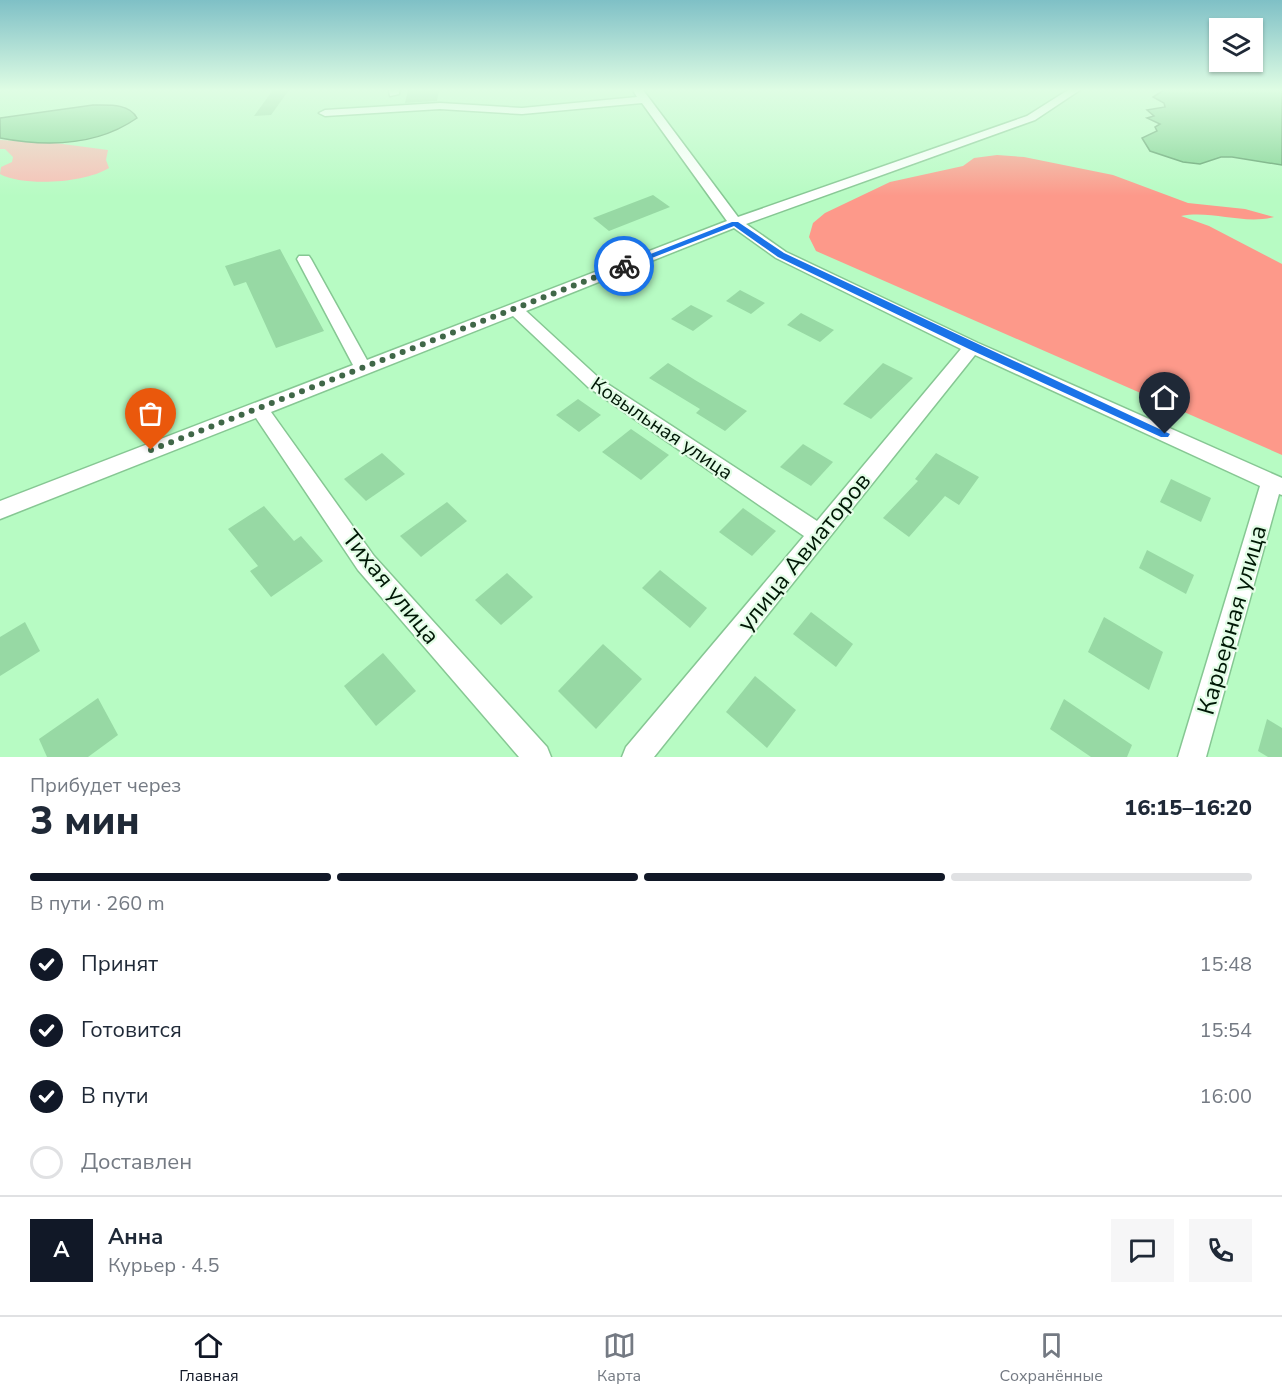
<!DOCTYPE html>
<html lang="ru">
<head>
<meta charset="utf-8">
<style>
  :root { --surface:#fff; --page:#f6f6f7; --text:#1f2937; --muted:#747a83; --line:#e0e1e3; --accent:#111827 }
  body { margin:0; font-family:"Nunito Sans",sans-serif; background:var(--page); color:var(--text); height:100vh; display:flex; flex-direction:column; font-size:22px; white-space:nowrap }
  * { box-sizing:border-box; margin:0 }
  p { font-size:20px; color:var(--muted) }
  .icon { flex:none; width:33px; height:33px; fill:none; stroke:currentColor; stroke-width:2; stroke-linecap:round; stroke-linejoin:round }
  .map { position:relative; height:757px; overflow:hidden }
  .side { display:flex; flex-direction:column; background:var(--surface); flex:1 }
  .side>* { flex:none }
  .controls { position:absolute; left:1209px; top:18px; display:grid; gap:12px }
  .controls a { display:grid; place-items:center; width:54px; height:54px; border-radius:0px; background:var(--surface); box-shadow:0 2px 4px #0004; font-size:30px }
  .pin { position:absolute; display:grid; place-items:center; width:51px; height:51px; color:#fff; margin:-62px -26px; border-radius:50% 50% 50% 0; rotate:-45deg; box-shadow:0 0 6px #0007 }
  .pin .icon { rotate:45deg }
  .courier { position:absolute; display:grid; place-items:center; width:60px; height:60px; margin:-30px; border:4px solid #1a73e8; border-radius:50%; background:#fff; color:#222; box-shadow:0 2px 8px #0007 }
  .headline em { font-style:normal; font-weight:800 }
  .headline div { display:flex; flex-direction:column-reverse }
  .headline { display:flex; align-items:center; justify-content:space-between; height:102px; padding:0 30px }
  h1 { font-size:39px; font-weight:800; line-height:45px }
  .bar { display:grid; grid-template-columns:repeat(4,1fr); gap:9px 6px; align-content:center; height:72px; padding:0 30px }
  .bar i { height:8px; border-radius:4px; background:var(--line) }
  .bar .on { background:var(--accent) }
  .bar p { grid-column:span 4 }
  .line { display:flex; align-items:center; gap:15px; padding:0 30px; border-top:2px solid var(--line) }
  .line div { flex:1 }
  .round { display:grid; place-items:center; flex:none; width:63px; height:63px; border-radius:0px; background:var(--page) }
  ol { padding:0 30px; list-style:none }
  li { display:flex; align-items:center; gap:18px; height:66px }
  li p { margin-inline-start:auto }
  li .icon { padding:6px; border-radius:50%; background:var(--accent); color:#fff; stroke-width:4 }
  li:last-child { color:var(--muted) }
  li i { width:33px; height:33px; border:3px solid var(--line); border-radius:50% }
  .dock { display:flex; justify-content:space-around; align-items:center; height:84px; border-top:2px solid var(--line); background:var(--surface); font-size:16px; color:var(--muted) }
  .dock a { display:grid; justify-items:center; gap:3px }
  .dock .on { color:var(--accent) }
  .map>svg:first-child { display:block }
</style>
</head>
<body>
<div class="map">
<svg width="1282" height="757" viewBox="0 0 1282 757">
  <rect width="100%" height="100%" fill="#b7fbc3"/>
  <!-- green -->
  <path fill="#f7bfb5" d="M0,140L55,143L108,150L106,160L109,168C85,183 24,187 0,174L1,167L12,162L13,157L5,149H0Z"/>
  <!-- forest -->
  <path fill="#fd998a" d="M997,155L1024,157L1113,175L1188,203L1245,209L1274,217C1243,225 1212,210 1181,216L1209,226L1282,264V455L816,251L809,237L813,223L825,213L890,182L963,166L974,158Z"/>
  <!-- water -->
  <g fill="#81d392" stroke="#5a9b68" stroke-width="1.5">
    <polygon points="1164,90 1282,90 1282,165 1232,157 1221,157 1200,164 1183,162 1150,151 1142,138 1157,131 1155,127 1160,124 1147,118 1154,116 1147,110 1165,107 1164,103 1153,97"/>
    <path d="M93,105C108,105 129,103 137,118C97,146 47,147 0,138V118Z"/>
  </g>
  <!-- building -->
  <g fill="#97d9a4">
    <polygon points="273,90 289,90 271,115 254,116"/>
    <polygon points="408,90 439,90 437,101 405,103"/>
    <polygon points="653,195 670,207 609,231 593,218"/>
    <polygon points="280,249 324,331 276,348 246,282 234,286 225,266"/>
    <polygon points="740,290 765,303 751,314 726,301"/>
    <polygon points="691,305 713,316 693,331 671,319"/>
    <polygon points="801,313 834,330 820,342 787,325"/>
    <polygon points="668,363 695,380 747,411 725,431 696,413 700,409 649,378"/>
    <polygon points="883,363 913,378 871,419 843,404"/>
    <polygon points="578,399 601,415 579,432 556,415"/>
    <polygon points="631,429 669,455 641,480 602,452"/>
    <polygon points="803,444 833,462 811,486 780,467"/>
    <polygon points="382,453 405,474 366,501 344,479"/>
    <polygon points="936,453 979,477 959,505 945,496 909,537 883,518 918,481 915,479"/>
    <polygon points="1171,479 1211,498 1201,522 1160,502"/>
    <polygon points="447,502 467,521 421,557 400,536"/>
    <polygon points="264,506 294,541 301,536 323,561 271,597 250,571 258,566 228,529"/>
    <polygon points="743,508 776,531 752,556 719,532"/>
    <polygon points="1147,550 1194,575 1186,594 1139,568"/>
    <polygon points="660,570 707,608 690,628 642,588"/>
    <polygon points="507,573 533,597 501,625 475,600"/>
    <polygon points="811,612 853,644 836,667 793,634"/>
    <polygon points="1104,617 1163,652 1149,690 1088,652"/>
    <polygon points="25,622 40,651 0,676 0,637"/>
    <polygon points="603,644 642,679 596,729 558,691"/>
    <polygon points="383,653 416,691 376,726 344,686"/>
    <polygon points="755,676 796,710 767,748 726,712"/>
    <polygon points="98,698 118,735 88,757 47,757 39,739"/>
    <polygon points="1064,699 1132,745 1127,757 1091,757 1050,729"/>
    <polygon points="1267,719 1282,728 1282,757 1268,757 1258,751"/>
  </g>
  <g fill="none" stroke-linecap="round" stroke-linejoin="round">
    <defs>
      <g id="minor">
        <polygon points="389,90 399,90 399,94 390,96"/>
        <path d="M633,90H643L738,217L1027,116L1068,90H1080L1035,120L746,224L786,252L978,343L1282,478V495L1279,494L1206,757H1178L1260,486L975,355L654,757H622L626,747L804,536L588,387L513,316L271,412L374,556L547,747L551,757H519L358,570L256,418L0,519V501L353,365L297,259L299,256H309L311,259L367,360L727,221L642,103L522,114L440,109L325,116L319,113L325,110L440,103L522,108L637,97ZM734,228L776,258L961,349L817,521L600,379L526,311Z"/>
      </g>
    </defs>
    <!-- minor casing -->
    <use href="#minor" stroke="#86c793" stroke-width="3"/>
    <!-- minor -->
    <use href="#minor" fill="#fff" fill-rule="evenodd"/>
  </g>
  <!-- sky -->
  <linearGradient id="sky" x2="0" y2="1"><stop stop-color="#7fc0c6"/><stop offset="0.46" stop-color="#dffde4"/><stop offset="1" stop-color="#dffde4" stop-opacity="0"/></linearGradient>
  <rect width="1282" height="196" fill="url(#sky)"/>
  <!-- route -->
  <polygon fill="#1a73e8" points="732,222 738,222 784,253 1170,434 1168,437 1161,437 969,349 778,257 734,226 626,268 620,266"/>
  <g fill="none" stroke-linecap="round" stroke-linejoin="round">
    <!-- done -->
    <polyline stroke="#406748" stroke-width="6" stroke-dasharray="0 10.8" points="151,450 624,266"/>
  </g>
  <g text-anchor="middle" stroke-width="4.5" stroke-linejoin="round" paint-order="stroke">
    <!-- street labels -->
    <g font-size="20" fill="#001806" stroke="#e2fde6">
      <text transform="translate(662 428) rotate(34)" y="7">Ковыльная улица</text>
    </g>
    <!-- near-street labels -->
    <g font-size="24" fill="#001806" stroke="#e2fde6">
      <text transform="translate(804 552) rotate(-51)" y="8">улица Авиаторов</text>
      <text transform="translate(391 587) rotate(51)" y="8">Тихая улица</text>
      <text transform="translate(1232 620) rotate(-74)" y="8">Карьерная улица</text>
    </g>
  </g>
</svg>
<div class="controls">
<a><svg class="icon" aria-label="layers" viewBox="0 0 24 24"><path d="M12 4l9 5-9 5-9-5zM3 14l9 5 9-5"/></svg></a>
</div>
<div class="pin" style="left:151px;top:450px;background:#ea580c"><svg class="icon" aria-label="bag" viewBox="0 0 24 24"><path d="M5 8h14l-1 12H6zM9 8a3 3 0 0 1 6 0"/></svg></div>
<div class="pin" style="left:1165px;top:434px;background:#1f2937"><svg class="icon" aria-label="home" viewBox="0 0 24 24"><path d="M3 11l9-7 9 7M6 9v11h12V9"/></svg></div>
<div class="courier" style="left:624px;top:266px"><svg class="icon" aria-label="bike" viewBox="0 0 24 24"><circle cx="6" cy="16" r="4"/><circle cx="18" cy="16" r="4"/><path d="M6 16l4-8h5l3 8M10 8l3 8H6M13 5h3"/></svg></div>
</div>
<section class="side">
<div class="headline"><div><h1>3 мин</h1><p>Прибудет через</p></div><em>16:15–16:20</em></div>
<div class="bar"><i class="on"></i><i class="on"></i><i class="on"></i><i></i><p>В пути · 260 m</p></div>
<ol>
<li><svg class="icon" aria-label="check" viewBox="0 0 24 24"><path d="M5 12l5 5 9-10"/></svg>Принят<p>15:48</p></li>
<li><svg class="icon" aria-label="check" viewBox="0 0 24 24"><path d="M5 12l5 5 9-10"/></svg>Готовится<p>15:54</p></li>
<li><svg class="icon" aria-label="check" viewBox="0 0 24 24"><path d="M5 12l5 5 9-10"/></svg>В пути<p>16:00</p></li>
<li><i></i>Доставлен</li>
</ol>
<div class="line" style="height:108px"><b class="round" style="background:var(--accent);color:#fff">А</b><div><b>Анна</b><p>Курьер · 4.5</p></div><a class="round"><svg class="icon" aria-label="chat" viewBox="0 0 24 24"><path d="M4 5h16v11H9l-5 4z"/></svg></a><a class="round"><svg class="icon" aria-label="phone" viewBox="0 0 24 24"><path d="M5 4h4l2 5-3 2q2 4 5 5l2-3 5 2v4C11 20 4 13 5 4z"/></svg></a></div>
</section>
<nav class="dock">
<a class="on"><svg class="icon" aria-label="home" viewBox="0 0 24 24"><path d="M3 11l9-7 9 7M6 9v11h12V9"/></svg>Главная</a>
<a><svg class="icon" aria-label="map" viewBox="0 0 24 24"><path d="M3 6l6-2 6 2 6-2v14l-6 2-6-2-6 2zM9 4v14M15 6v14"/></svg>Карта</a>
<a><svg class="icon" aria-label="saved" viewBox="0 0 24 24"><path d="M7 4h10v16l-5-4-5 4z"/></svg>Сохранённые</a>
</nav>
</body>
</html>
